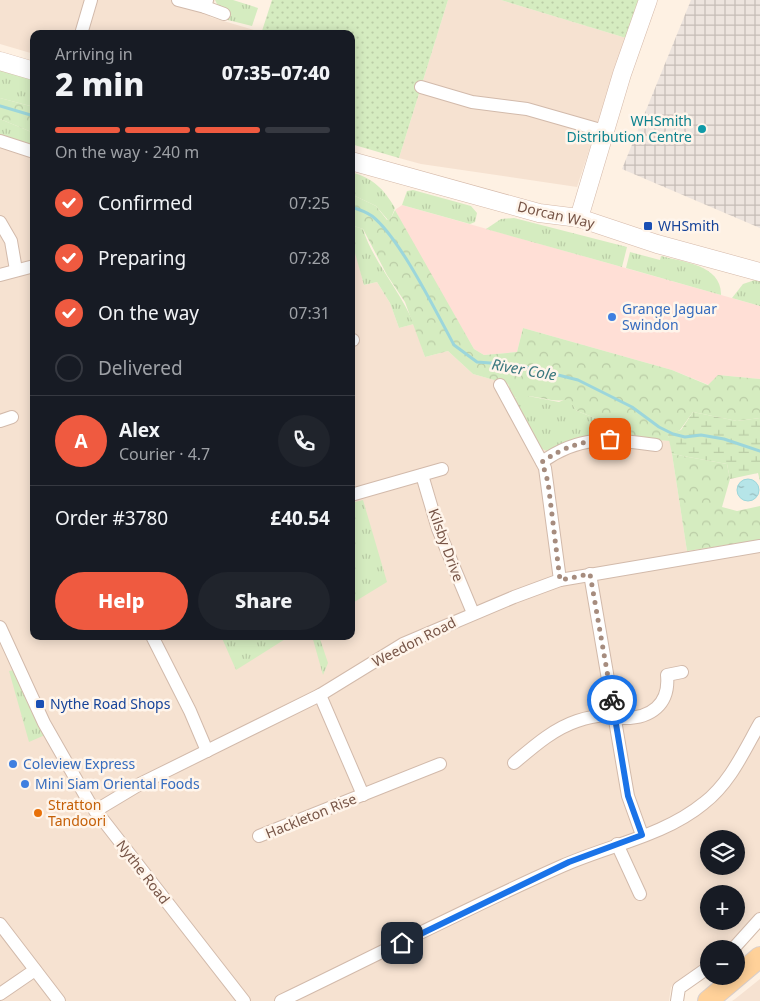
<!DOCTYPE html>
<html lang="en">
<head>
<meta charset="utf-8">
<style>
  :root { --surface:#171b24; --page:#20242c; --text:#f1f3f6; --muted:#9ea1a6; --line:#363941; --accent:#ef5a40 }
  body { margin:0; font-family:"Noto Sans",sans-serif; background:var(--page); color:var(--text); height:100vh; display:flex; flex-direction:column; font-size:19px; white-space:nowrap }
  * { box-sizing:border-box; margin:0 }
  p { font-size:16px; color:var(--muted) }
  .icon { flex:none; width:28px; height:28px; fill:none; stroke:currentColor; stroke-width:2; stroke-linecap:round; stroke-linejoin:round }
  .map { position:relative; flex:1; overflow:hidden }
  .drawer { position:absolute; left:30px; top:30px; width:325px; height:610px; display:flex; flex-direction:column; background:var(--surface); border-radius:10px; box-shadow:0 2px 12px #0003 }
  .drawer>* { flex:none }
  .buttons { position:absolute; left:700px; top:830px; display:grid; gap:10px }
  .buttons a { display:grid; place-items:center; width:45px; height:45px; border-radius:50%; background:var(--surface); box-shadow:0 2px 12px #0003; font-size:25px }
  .pin { position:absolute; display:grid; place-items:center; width:42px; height:42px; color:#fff; margin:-21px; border-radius:10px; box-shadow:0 2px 8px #0006 }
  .courier { position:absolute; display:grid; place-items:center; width:50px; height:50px; margin:-25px; border:4px solid #1a73e8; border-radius:50%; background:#fff; color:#222; box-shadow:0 1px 6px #0007 }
  .headline em { font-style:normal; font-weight:800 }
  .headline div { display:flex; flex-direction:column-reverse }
  .headline { display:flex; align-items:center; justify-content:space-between; height:85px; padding:0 25px }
  h1 { font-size:32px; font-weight:800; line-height:38px }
  .bar { display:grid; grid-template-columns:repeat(4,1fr); gap:8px 5px; align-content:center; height:60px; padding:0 25px }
  .bar i { height:6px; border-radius:4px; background:var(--line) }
  .bar .current { background:var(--accent) }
  .bar p { grid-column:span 4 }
  .line { display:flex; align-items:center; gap:12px; padding:0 25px; border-top:1px solid var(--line) }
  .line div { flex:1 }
  .round { display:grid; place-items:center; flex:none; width:52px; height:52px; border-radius:26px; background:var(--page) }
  ol { padding:0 25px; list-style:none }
  li { display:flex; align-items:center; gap:15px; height:55px }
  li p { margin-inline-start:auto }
  li .icon { padding:5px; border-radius:50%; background:var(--accent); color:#fff; stroke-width:4 }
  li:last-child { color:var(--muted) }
  li i { width:28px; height:28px; border:2px solid var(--line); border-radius:50% }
  .cta { display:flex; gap:10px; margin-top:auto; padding:10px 25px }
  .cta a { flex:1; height:58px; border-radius:30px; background:var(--accent); color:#fff; font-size:20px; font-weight:800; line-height:58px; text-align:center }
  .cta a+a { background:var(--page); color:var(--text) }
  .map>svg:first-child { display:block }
</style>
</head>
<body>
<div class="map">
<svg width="760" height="1001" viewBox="0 0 760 1001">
  <defs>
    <pattern id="industrial-grid" width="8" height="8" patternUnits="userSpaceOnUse" patternTransform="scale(1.25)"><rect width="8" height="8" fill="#ede4de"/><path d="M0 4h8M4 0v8" fill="none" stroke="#c5bcb6"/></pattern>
    <pattern id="grass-tufts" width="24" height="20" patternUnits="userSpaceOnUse" patternTransform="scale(1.25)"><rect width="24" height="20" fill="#d5ecc0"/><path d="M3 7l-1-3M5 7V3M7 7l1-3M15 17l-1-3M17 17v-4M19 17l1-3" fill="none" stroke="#bacca6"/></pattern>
    <pattern id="forest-crowns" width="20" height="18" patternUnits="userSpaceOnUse" patternTransform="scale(1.25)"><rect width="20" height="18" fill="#d5ecc0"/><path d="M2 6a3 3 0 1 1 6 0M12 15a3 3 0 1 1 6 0" fill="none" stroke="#bacca6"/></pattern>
    <pattern id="wetland-marsh" width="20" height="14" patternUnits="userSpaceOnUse" patternTransform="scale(1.25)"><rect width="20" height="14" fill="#d5ecc0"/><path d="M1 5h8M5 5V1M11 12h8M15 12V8" fill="none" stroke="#bacca6"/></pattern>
    <pattern id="park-dots" width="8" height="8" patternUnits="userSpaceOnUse" patternTransform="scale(1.25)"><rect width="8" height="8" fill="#d5ecc0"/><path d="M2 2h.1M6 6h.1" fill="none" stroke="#bacca6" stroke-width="1.8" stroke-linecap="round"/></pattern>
    <pattern id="water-ripples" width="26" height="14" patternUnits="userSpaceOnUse" patternTransform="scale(1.25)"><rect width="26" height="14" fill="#b6e5e8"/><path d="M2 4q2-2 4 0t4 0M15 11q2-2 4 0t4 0" fill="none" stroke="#99bcbe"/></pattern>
  </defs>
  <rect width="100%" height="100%" fill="#fef1e3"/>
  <!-- residential -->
  <g fill="#f6e2d1" fill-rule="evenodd">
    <polygon points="0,0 215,0 210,17 254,30 253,34 34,34 34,54 0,44"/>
    <polygon points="448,0 501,0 626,38 577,187 421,164 399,158"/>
    <path d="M0,137L34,147V636H351L352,239L364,285L377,282L390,303L399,328L414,324L425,357L448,351L473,374L508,384L514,398L629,438L670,441L687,551L760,540V913L728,949H709V962L671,987L669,1001H0ZM709,839H736V866H709ZM709,894H736V921H709Z"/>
    <polygon points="760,979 760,1001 732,1001 735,999"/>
  </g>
  <!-- commercial -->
  <polygon fill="#ffdfd6" points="402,205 760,306 760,379 718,375 709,385 672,370 523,328 517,352 484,355 474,349 409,237 395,210"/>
  <!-- industrial -->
  <polygon fill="url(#industrial-grid)" points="691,0 760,0 760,228 622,169"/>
  <!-- grass -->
  <g fill="url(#grass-tufts)">
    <polygon points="215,0 233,0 258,8 252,26 224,19"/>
    <polygon points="0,67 34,77 34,107 0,98"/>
    <polygon points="0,119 34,133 34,147 0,137"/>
    <path d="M351,172C373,178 384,189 395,208L391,218L388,220L376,206L351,194Z"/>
    <polygon points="413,190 471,206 477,213 475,222 470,224 402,205 407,191"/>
    <polygon points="514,218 627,247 622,267 486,229 501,219"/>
    <path d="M351,225L363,229C372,260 401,292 414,324L399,328L390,303L377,282L364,285L351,239Z"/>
    <path d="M630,252L660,260L661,256C683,262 722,265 721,295L626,268Z"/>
    <polygon points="755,280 760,281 760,306 732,298 743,284"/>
    <polygon points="523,395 559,402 568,398 577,411 631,432 629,438 549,452 538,447 514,398"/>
    <polygon points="363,500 387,582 351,604 351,503"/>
    <polygon points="221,636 290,636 236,670"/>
    <polygon points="312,636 319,636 328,663 323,675"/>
    <polygon points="14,670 45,735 29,742 9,671"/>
  </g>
  <!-- forest -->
  <g fill="url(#forest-crowns)">
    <polygon points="0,98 34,107 34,133 0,119"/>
    <path d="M351,194L376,206L387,220L391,218L395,210L474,349L484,355L517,352L523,328L672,370L708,385L718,375L760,379V418L737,421L693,412L680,430L668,435L670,441L629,438L631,432L577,411L568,399C550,405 532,391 514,398L508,384L473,374L448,351L425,357L405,302L387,275L363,229L351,225Z"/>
    <polygon points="672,454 727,464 730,479 722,507 737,511 760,506 760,540 687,551"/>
  </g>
  <!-- wetland -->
  <polygon fill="url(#wetland-marsh)" points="693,412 737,421 760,418 760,481 758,473 730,479 727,464 672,454 668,435 670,433 681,430"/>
  <!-- park -->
  <g fill="url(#park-dots)">
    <polygon points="272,0 448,0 399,158 351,144 351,34 261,34"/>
    <polygon points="501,0 641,0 626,38"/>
  </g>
  <!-- water -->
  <circle fill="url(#water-ripples)" stroke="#9cd6db" cx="748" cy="490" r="11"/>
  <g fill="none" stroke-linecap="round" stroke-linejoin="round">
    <!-- stream -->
    <g stroke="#9cd6db" stroke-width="3">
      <polyline points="0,106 34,116"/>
      <path d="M351,207C358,209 366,212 372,216C400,238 436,312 454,345L477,362L518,365L578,380L632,407L659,427L673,434L685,437L701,435L724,439L760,451"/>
    </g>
    <defs>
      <g id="street">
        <polyline points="178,0 205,7 207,0"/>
        <polyline points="205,7 224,14"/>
        <polyline points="81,34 91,0"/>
        <polyline points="421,87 472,102 527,109 604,131"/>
        <polyline points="0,141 34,152"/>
        <polyline points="0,222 11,241 16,270"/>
        <polyline points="0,275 34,266"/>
        <polyline points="351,340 353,340"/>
        <polyline points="500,385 545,468 560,580"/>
        <polyline points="0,421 12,417"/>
        <path d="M542,462C581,434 611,439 656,445"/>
        <polyline points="422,475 438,529 473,613"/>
        <polyline points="351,495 442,469"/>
        <polyline points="590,574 628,796 642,835"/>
        <polyline points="0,627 44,723 89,802 244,1001"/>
        <polyline points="152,636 190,711 207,751"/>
        <polyline points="320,695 363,795"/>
        <path d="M514,763C533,747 553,729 577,721C586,718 598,715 607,716C612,716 617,718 622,718C651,719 670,704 667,675L682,672"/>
        <polyline points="95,811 140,784 320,695 403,644 514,597 560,580 760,546"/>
        <polyline points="259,836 440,764"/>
        <polyline points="617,844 640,894"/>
        <polyline points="0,924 59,1001"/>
        <polyline points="733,949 760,919"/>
        <polyline points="0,994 35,970"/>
        <path d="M281,1001C375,956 467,908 562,866C609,845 664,836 704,803C730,783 744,751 760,723"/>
        <polyline points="677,1001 679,988 709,967"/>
      </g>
      <g id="secondary">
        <polyline points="0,61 34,71"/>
        <polyline points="351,161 539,213 579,218 657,244 760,272"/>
        <polyline points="579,218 622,74 648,0"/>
      </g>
      <polyline id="primary" points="708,1001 760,957"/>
    </defs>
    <!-- street casing -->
    <use href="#street" stroke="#d2baab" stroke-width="14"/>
    <!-- secondary casing -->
    <use href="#secondary" stroke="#d5b9a9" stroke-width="19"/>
    <!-- primary casing -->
    <use href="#primary" stroke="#d9cfcb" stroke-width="22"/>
    <!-- street -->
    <use href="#street" stroke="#fff" stroke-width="12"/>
    <!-- secondary -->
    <use href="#secondary" stroke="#fff" stroke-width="18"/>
    <!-- primary -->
    <use href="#primary" stroke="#ffd199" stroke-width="20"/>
  </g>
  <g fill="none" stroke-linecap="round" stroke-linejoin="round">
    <!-- done -->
    <path stroke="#a68c7e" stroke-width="5" stroke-dasharray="0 9" d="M610,439C585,440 563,447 542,462L548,482L560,580L590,574L612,700"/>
    <!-- route -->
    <polyline stroke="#1a73e8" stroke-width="6" points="402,943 569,862 642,835 628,796 612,700"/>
  </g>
  <!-- markers -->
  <circle fill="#0f9aa8" stroke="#fff5eb" stroke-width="2" cx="702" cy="129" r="5"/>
  <g fill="#1a4fb4" stroke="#fff5eb" stroke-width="2">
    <rect x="643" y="221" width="10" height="10" rx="2.5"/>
    <rect x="35" y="699" width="10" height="10" rx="2.5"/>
  </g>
  <g fill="#3f7fe0" stroke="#fff5eb" stroke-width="2">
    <circle cx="612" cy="317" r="5"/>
    <circle cx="13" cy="764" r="5"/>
    <circle cx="25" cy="784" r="5"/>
  </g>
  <circle fill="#e8710a" stroke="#fff5eb" stroke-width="2" cx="38" cy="813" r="5"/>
  <g text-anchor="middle" stroke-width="5" stroke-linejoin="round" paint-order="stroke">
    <!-- culture labels -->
    <g font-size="14" fill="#0d838f" stroke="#fff5eb" text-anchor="end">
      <text x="692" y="126">WHSmith<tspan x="692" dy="16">Distribution Centre</tspan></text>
    </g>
    <!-- street labels -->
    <g font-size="14" fill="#775547" stroke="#fff5eb">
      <text transform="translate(556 215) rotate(13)" y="5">Dorcan Way</text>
      <text transform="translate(446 545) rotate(70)" y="5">Kilsby Drive</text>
      <text transform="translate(414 642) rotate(-27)" y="5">Weedon Road</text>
      <text transform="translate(311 816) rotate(-22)" y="5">Hackleton Rise</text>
      <text transform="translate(143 872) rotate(52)" y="5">Nythe Road</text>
    </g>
    <!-- transit labels -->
    <g font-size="14" fill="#164399" stroke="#fff5eb" text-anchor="start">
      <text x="658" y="231">WHSmith</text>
      <text x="50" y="709">Nythe Road Shops</text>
    </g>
    <!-- shop labels -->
    <g font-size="14" fill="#366cbe" stroke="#fff5eb" text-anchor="start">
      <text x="622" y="314">Grange Jaguar<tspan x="622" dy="16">Swindon</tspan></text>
      <text x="23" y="769">Coleview Express</text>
      <text x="35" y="789">Mini Siam Oriental Foods</text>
    </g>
    <!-- food labels -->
    <g font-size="14" fill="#c56008" stroke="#fff5eb" text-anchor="start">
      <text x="48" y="810">Stratton<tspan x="48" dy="16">Tandoori</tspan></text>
    </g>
    <!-- water labels -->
    <g font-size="15" font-style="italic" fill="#3a787e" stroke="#fff5eb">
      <text transform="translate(524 370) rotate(10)" y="5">River Cole</text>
    </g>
  </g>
</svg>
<div class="buttons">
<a><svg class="icon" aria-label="layers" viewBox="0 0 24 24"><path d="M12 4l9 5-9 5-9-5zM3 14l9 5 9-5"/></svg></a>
<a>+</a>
<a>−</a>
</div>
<div class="pin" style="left:610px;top:439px;background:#ea580c"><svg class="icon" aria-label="bag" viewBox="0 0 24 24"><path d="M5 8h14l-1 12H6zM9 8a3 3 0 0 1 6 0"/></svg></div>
<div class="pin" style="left:402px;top:943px;background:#1f2937"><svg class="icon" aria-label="home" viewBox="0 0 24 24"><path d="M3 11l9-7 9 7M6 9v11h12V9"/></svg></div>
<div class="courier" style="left:612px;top:700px"><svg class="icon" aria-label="bike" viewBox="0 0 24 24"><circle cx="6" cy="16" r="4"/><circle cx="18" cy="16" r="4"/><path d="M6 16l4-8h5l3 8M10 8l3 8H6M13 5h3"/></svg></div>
<section class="drawer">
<div class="headline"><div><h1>2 min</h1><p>Arriving in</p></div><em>07:35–07:40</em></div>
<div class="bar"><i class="current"></i><i class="current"></i><i class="current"></i><i></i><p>On the way · 240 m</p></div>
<ol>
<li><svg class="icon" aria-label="check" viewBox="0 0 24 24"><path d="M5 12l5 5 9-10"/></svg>Confirmed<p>07:25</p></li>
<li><svg class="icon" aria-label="check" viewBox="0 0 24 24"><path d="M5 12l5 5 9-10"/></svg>Preparing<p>07:28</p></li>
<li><svg class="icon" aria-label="check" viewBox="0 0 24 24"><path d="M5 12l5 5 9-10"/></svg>On the way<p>07:31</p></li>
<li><i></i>Delivered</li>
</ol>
<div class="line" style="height:90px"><b class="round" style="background:var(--accent);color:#fff">A</b><div><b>Alex</b><p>Courier · 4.7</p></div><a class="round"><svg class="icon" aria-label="phone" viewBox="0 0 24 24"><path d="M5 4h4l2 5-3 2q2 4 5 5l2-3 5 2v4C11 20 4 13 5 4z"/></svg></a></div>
<div class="line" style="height:65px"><div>Order #3780</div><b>£40.54</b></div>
<div class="cta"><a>Help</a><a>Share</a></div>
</section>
</div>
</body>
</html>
